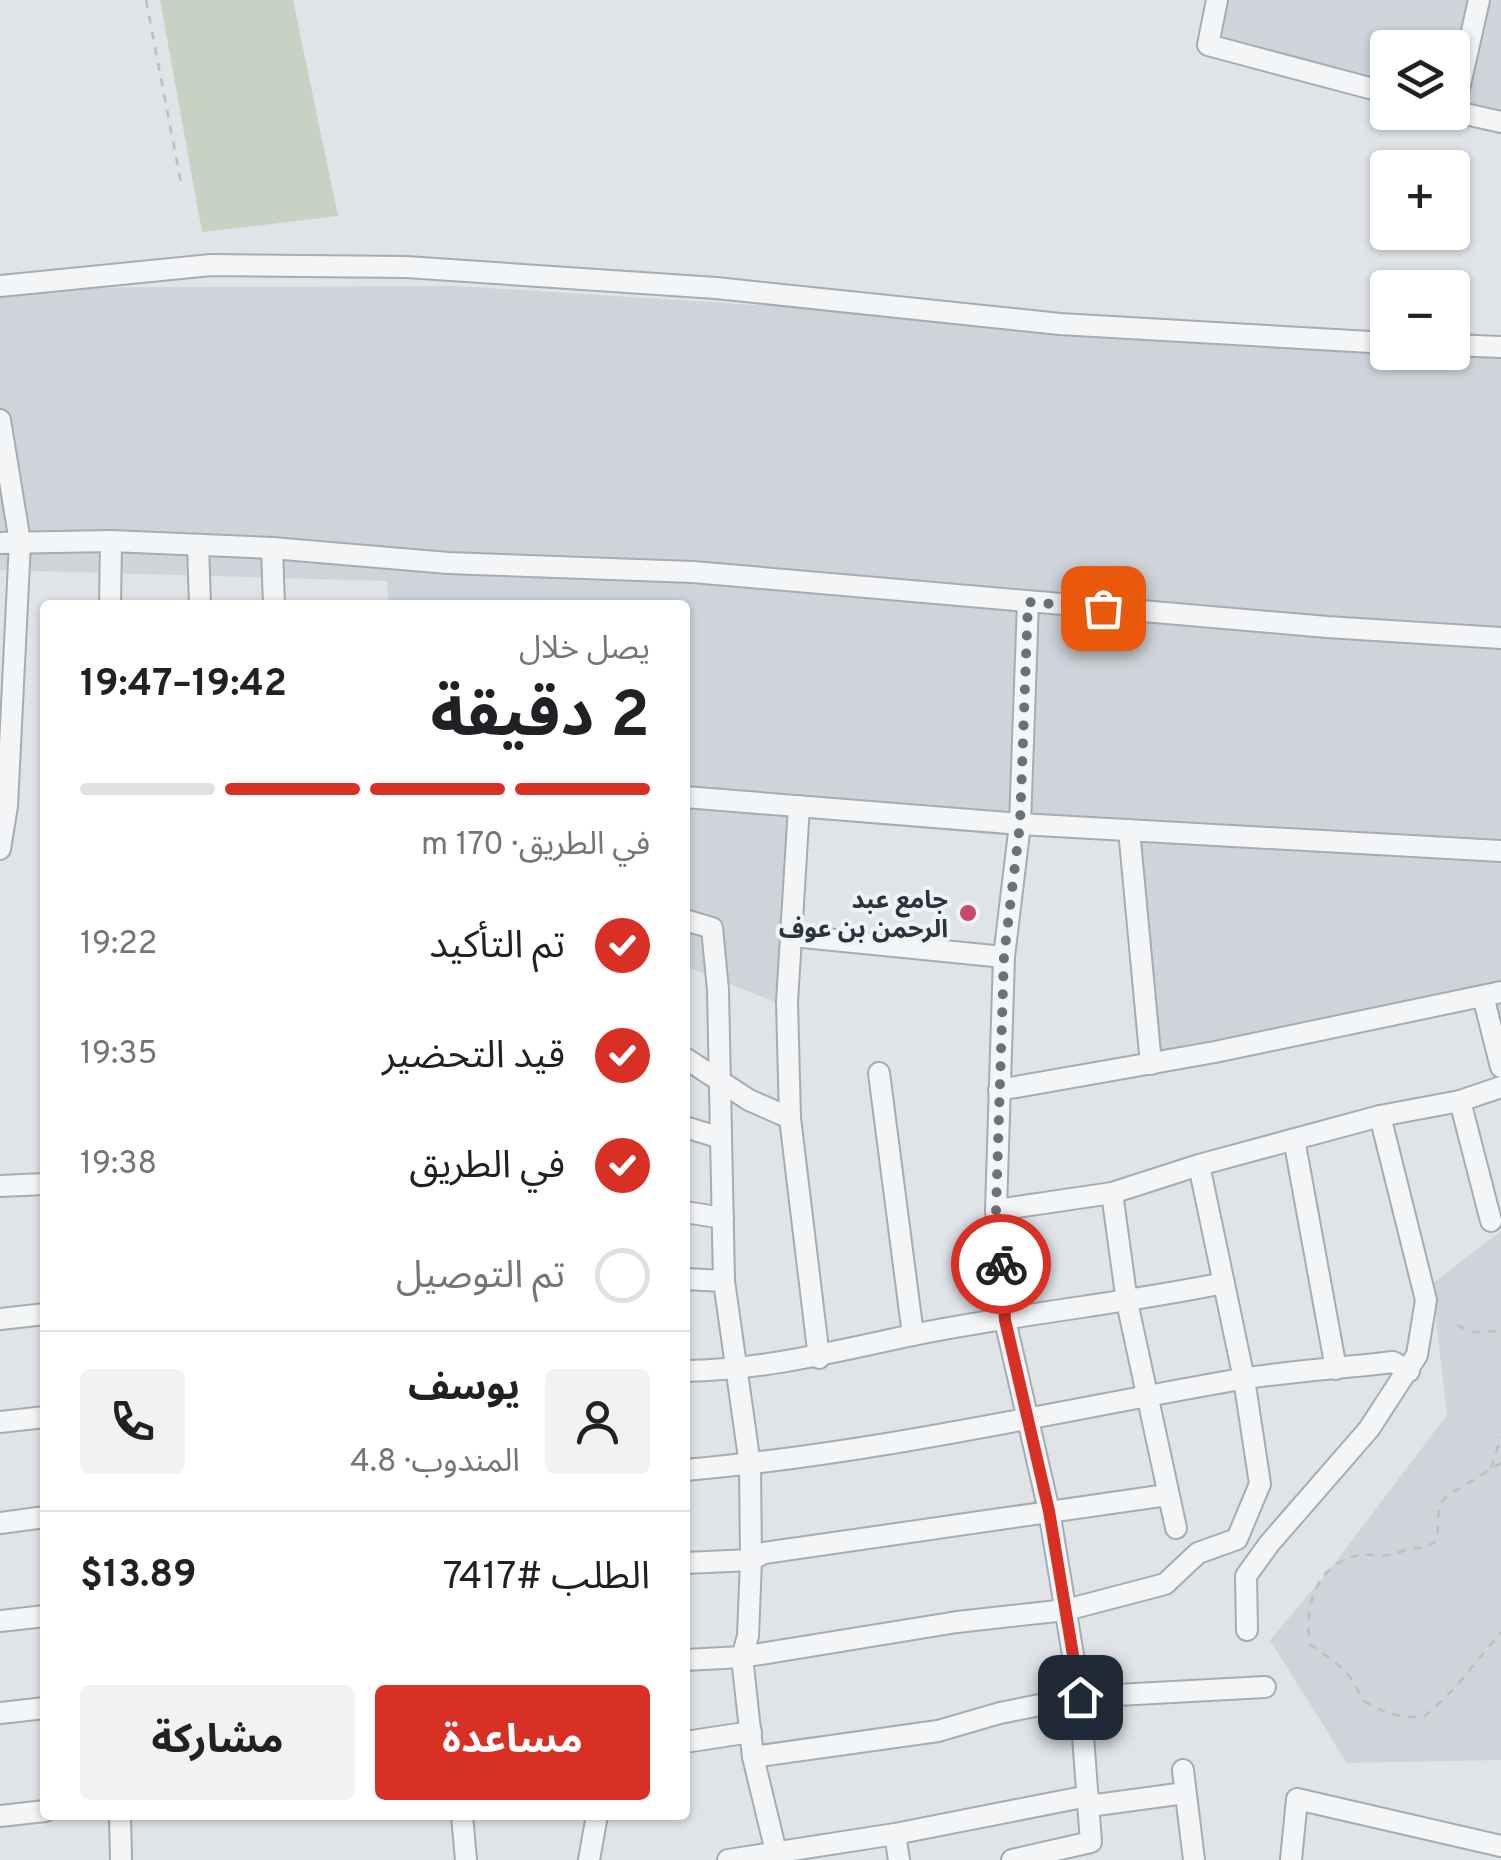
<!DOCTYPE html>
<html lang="ar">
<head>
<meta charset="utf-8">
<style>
  :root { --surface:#fff; --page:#f2f2f2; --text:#202124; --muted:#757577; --line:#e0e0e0; --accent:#d93025 }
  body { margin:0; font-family:Overpass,"Noto Sans Arabic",sans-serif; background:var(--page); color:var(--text); direction:rtl; height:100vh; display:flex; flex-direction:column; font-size:38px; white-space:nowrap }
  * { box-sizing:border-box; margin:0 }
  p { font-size:32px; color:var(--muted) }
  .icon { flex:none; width:55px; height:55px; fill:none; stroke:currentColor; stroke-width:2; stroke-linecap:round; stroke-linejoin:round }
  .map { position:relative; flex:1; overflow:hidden; direction:ltr }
  .drawer { position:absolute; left:40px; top:600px; width:650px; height:1220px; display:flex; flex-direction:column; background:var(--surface); border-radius:10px; box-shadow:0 2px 8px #0004; direction:rtl }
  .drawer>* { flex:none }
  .tools { position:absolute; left:1370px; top:30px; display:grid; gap:20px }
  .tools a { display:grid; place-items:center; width:100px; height:100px; border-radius:10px; background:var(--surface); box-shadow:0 2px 8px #0004; font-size:50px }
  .pin { position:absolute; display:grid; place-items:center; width:85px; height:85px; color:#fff; margin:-42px; border-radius:20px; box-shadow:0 5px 15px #0006 }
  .courier { position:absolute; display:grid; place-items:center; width:100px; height:100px; margin:-50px; border:8px solid #d93025; border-radius:50%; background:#fff; color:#222; box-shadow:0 2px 12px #0007 }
  .summary em { font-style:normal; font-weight:700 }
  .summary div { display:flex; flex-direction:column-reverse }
  .summary { display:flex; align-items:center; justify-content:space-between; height:170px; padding:0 40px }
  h1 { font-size:65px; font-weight:700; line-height:75px }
  .bar { display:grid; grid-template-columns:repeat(4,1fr); gap:15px 10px; align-content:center; height:120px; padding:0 40px }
  .bar i { height:12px; border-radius:8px; background:var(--line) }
  .bar .current { background:var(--accent) }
  .bar p { grid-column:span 4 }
  .line { display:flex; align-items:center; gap:25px; padding:0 40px; border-top:2px solid var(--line) }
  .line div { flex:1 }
  .round { display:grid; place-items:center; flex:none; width:105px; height:105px; border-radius:10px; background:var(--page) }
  ol { padding:0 40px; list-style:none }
  li { display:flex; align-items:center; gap:30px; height:110px }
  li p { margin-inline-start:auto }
  li .icon { padding:10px; border-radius:50%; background:var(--accent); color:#fff; stroke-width:4 }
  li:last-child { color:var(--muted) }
  li i { width:55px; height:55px; border:5px solid var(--line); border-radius:50% }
  .primary-button { display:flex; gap:20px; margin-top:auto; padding:20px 40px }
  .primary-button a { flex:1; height:115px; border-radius:10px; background:var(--accent); color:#fff; font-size:40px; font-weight:700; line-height:115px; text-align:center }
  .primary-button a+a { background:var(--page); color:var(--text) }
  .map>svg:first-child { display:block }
</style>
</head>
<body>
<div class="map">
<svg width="1501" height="1860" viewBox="0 0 1501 1860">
  <rect width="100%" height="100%" fill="#e0e4e8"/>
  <!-- built -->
  <g fill="#ced4da">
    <polygon points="1217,0 1501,0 1501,119 1453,107 1452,48 1388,48 1387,90 1208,45"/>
    <polygon points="455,286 1060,324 1388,352 1452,352 1501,345 1501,1067 1483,997 1151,1064 1129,830 1020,824 809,819 799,945 778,1003 685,966 685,605 389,605 387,581 0,570 0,288"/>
    <polygon points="1501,1231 1501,1760 1347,1763 1270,1640 1332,1567 1447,1415 1432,1284"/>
  </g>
  <!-- green -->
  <polygon fill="#c8d2c2" points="160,0 293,0 338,216 202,232"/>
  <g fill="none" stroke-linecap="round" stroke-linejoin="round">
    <defs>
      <g id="minor">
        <polyline points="1217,0 1208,45 1388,93"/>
        <polyline points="1452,111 1501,122"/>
        <polyline points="1454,111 1479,0"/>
        <polyline points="0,286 211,265 406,267 716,288 1060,324 1388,343"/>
        <polyline points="1452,345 1501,347"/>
        <polyline points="0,420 20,542 7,806 0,849"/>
        <polyline points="0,543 111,541 272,548 448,563 693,572 1327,627 1501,638"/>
        <polyline points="198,545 200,605"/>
        <polyline points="272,548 274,605"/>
        <polyline points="110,605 111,541"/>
        <polyline points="685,797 1020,824 1501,851"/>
        <polyline points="799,806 787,1002 790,1118 819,1358"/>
        <polyline points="1129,830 1151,1064"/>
        <polyline points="685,920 712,928 718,990 724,1281 750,1465 751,1560 748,1636 742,1657 753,1757 778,1860"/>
        <polyline points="793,936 1004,957"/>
        <polyline points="1483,996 1501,1067"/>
        <polyline points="685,1058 749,1100 790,1118"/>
        <polyline points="879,1073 913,1335"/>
        <polyline points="999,1090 1215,1052 1501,992"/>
        <polyline points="1460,1101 1491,1221"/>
        <polyline points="685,1127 721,1138"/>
        <polyline points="1294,1139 1336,1369"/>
        <polyline points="0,1186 45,1184"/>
        <polyline points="1112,1193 1127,1302 1176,1528"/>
        <polyline points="996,1210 1112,1193 1199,1165 1380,1116 1460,1101 1501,1087"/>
        <polyline points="685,1212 723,1218"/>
        <polyline points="685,1279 724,1281"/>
        <polyline points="0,1319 45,1314"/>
        <path d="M685,1371C764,1370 836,1351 913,1335C1016,1314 1121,1304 1224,1283"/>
        <polyline points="0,1422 45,1417"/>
        <path d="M685,1470C872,1454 1057,1411 1241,1379C1291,1371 1343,1368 1393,1362L1409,1371"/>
        <polyline points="0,1523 45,1517"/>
        <polyline points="685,1563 751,1560 764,1553 1167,1495"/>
        <polyline points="0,1621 45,1616"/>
        <polyline points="1247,1630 1246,1576 1269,1544 1369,1429 1417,1355 1426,1300 1380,1116"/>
        <polyline points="685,1660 742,1657 957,1622 1066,1610 1165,1584 1198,1553 1237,1539 1260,1484 1244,1379 1199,1165"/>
        <polyline points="0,1713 45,1708"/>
        <polyline points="685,1742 751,1732"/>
        <polyline points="753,1757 938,1731 1000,1713 1080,1697 1265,1687"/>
        <polyline points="1183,1770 1194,1860"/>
        <polyline points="1089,1806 1185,1793"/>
        <polyline points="120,1815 121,1860"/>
        <polyline points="462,1815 466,1860"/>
        <polyline points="0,1816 45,1811"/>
        <polyline points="895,1834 899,1860"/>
        <polyline points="589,1860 597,1815"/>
        <polyline points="728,1860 895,1834 1088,1796"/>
        <polyline points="1012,1860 1091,1842 1080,1697 1049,1511 1005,1320 996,1210 1004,957 1020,824 1028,602"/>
        <polyline points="1291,1860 1297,1799 1501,1846"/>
      </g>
    </defs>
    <!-- minor casing -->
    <use href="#minor" stroke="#a5acb2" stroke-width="24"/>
    <!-- path -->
    <g stroke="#babfc3" stroke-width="2.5" stroke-dasharray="8 8" stroke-linecap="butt">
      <polyline points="146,0 182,188"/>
      <polyline points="1457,1325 1472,1332 1501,1331"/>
      <path d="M1501,1463L1447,1496L1439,1505L1437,1540C1427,1549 1420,1547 1408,1549C1403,1550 1399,1553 1394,1554C1384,1557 1373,1554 1362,1555C1318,1560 1303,1606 1310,1644C1332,1661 1353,1671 1361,1699C1382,1713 1399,1718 1424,1717L1454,1689L1501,1632"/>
      <polyline points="1491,1468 1501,1437"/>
    </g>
    <!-- minor -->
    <use href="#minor" stroke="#f3f5f7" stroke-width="20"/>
  </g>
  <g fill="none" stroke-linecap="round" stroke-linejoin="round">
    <!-- done -->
    <polyline stroke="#69727a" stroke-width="10" stroke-dasharray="0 18" points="1001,1264 996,1210 1004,956 1020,824 1028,602 1103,608"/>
    <!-- route -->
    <polyline stroke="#d93025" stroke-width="12" points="1001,1264 1005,1320 1049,1511 1080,1697"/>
  </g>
  <!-- markers -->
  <circle fill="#c84a6b" stroke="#f0f3f6" stroke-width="4" cx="968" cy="913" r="10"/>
  <g text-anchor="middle" stroke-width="8" stroke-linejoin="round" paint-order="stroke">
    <!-- poi labels -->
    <g font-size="25" font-weight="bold" fill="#29343f" stroke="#f0f3f6" text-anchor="end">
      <text x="948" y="908">جامع عبد<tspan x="948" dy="29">الرحمن بن عوف</tspan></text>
    </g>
  </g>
</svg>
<div class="tools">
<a><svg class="icon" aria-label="layers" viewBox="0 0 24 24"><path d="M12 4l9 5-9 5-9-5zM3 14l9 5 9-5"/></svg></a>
<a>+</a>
<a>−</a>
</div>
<div class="pin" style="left:1103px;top:608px;background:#ea580c"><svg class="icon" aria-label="bag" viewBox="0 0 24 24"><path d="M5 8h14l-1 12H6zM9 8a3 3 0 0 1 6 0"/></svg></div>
<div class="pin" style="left:1080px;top:1697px;background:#1f2937"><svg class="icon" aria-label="home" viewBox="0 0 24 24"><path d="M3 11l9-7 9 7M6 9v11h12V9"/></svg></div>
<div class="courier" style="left:1001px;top:1264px"><svg class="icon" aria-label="bike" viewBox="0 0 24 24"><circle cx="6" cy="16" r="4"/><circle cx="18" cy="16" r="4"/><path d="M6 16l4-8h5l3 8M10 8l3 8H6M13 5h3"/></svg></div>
<section class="drawer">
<div class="summary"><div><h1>2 دقيقة</h1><p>يصل خلال</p></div><em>19:42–19:47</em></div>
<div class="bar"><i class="current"></i><i class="current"></i><i class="current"></i><i></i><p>في الطريق · 170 m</p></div>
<ol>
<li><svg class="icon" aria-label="check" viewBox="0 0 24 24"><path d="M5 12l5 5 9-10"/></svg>تم التأكيد<p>19:22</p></li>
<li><svg class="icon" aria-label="check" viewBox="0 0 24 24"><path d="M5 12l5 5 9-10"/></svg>قيد التحضير<p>19:35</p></li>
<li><svg class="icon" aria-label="check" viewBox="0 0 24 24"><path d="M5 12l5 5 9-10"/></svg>في الطريق<p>19:38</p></li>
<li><i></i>تم التوصيل</li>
</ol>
<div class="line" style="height:180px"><a class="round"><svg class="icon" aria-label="person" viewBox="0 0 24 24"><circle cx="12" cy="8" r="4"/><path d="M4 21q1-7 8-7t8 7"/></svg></a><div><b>يوسف</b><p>المندوب · 4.8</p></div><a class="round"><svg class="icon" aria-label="phone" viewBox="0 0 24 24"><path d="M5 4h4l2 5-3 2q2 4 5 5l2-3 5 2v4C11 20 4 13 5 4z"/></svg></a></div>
<div class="line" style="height:130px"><div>الطلب #7417</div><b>$13.89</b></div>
<div class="primary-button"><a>مساعدة</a><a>مشاركة</a></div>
</section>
</div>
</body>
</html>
